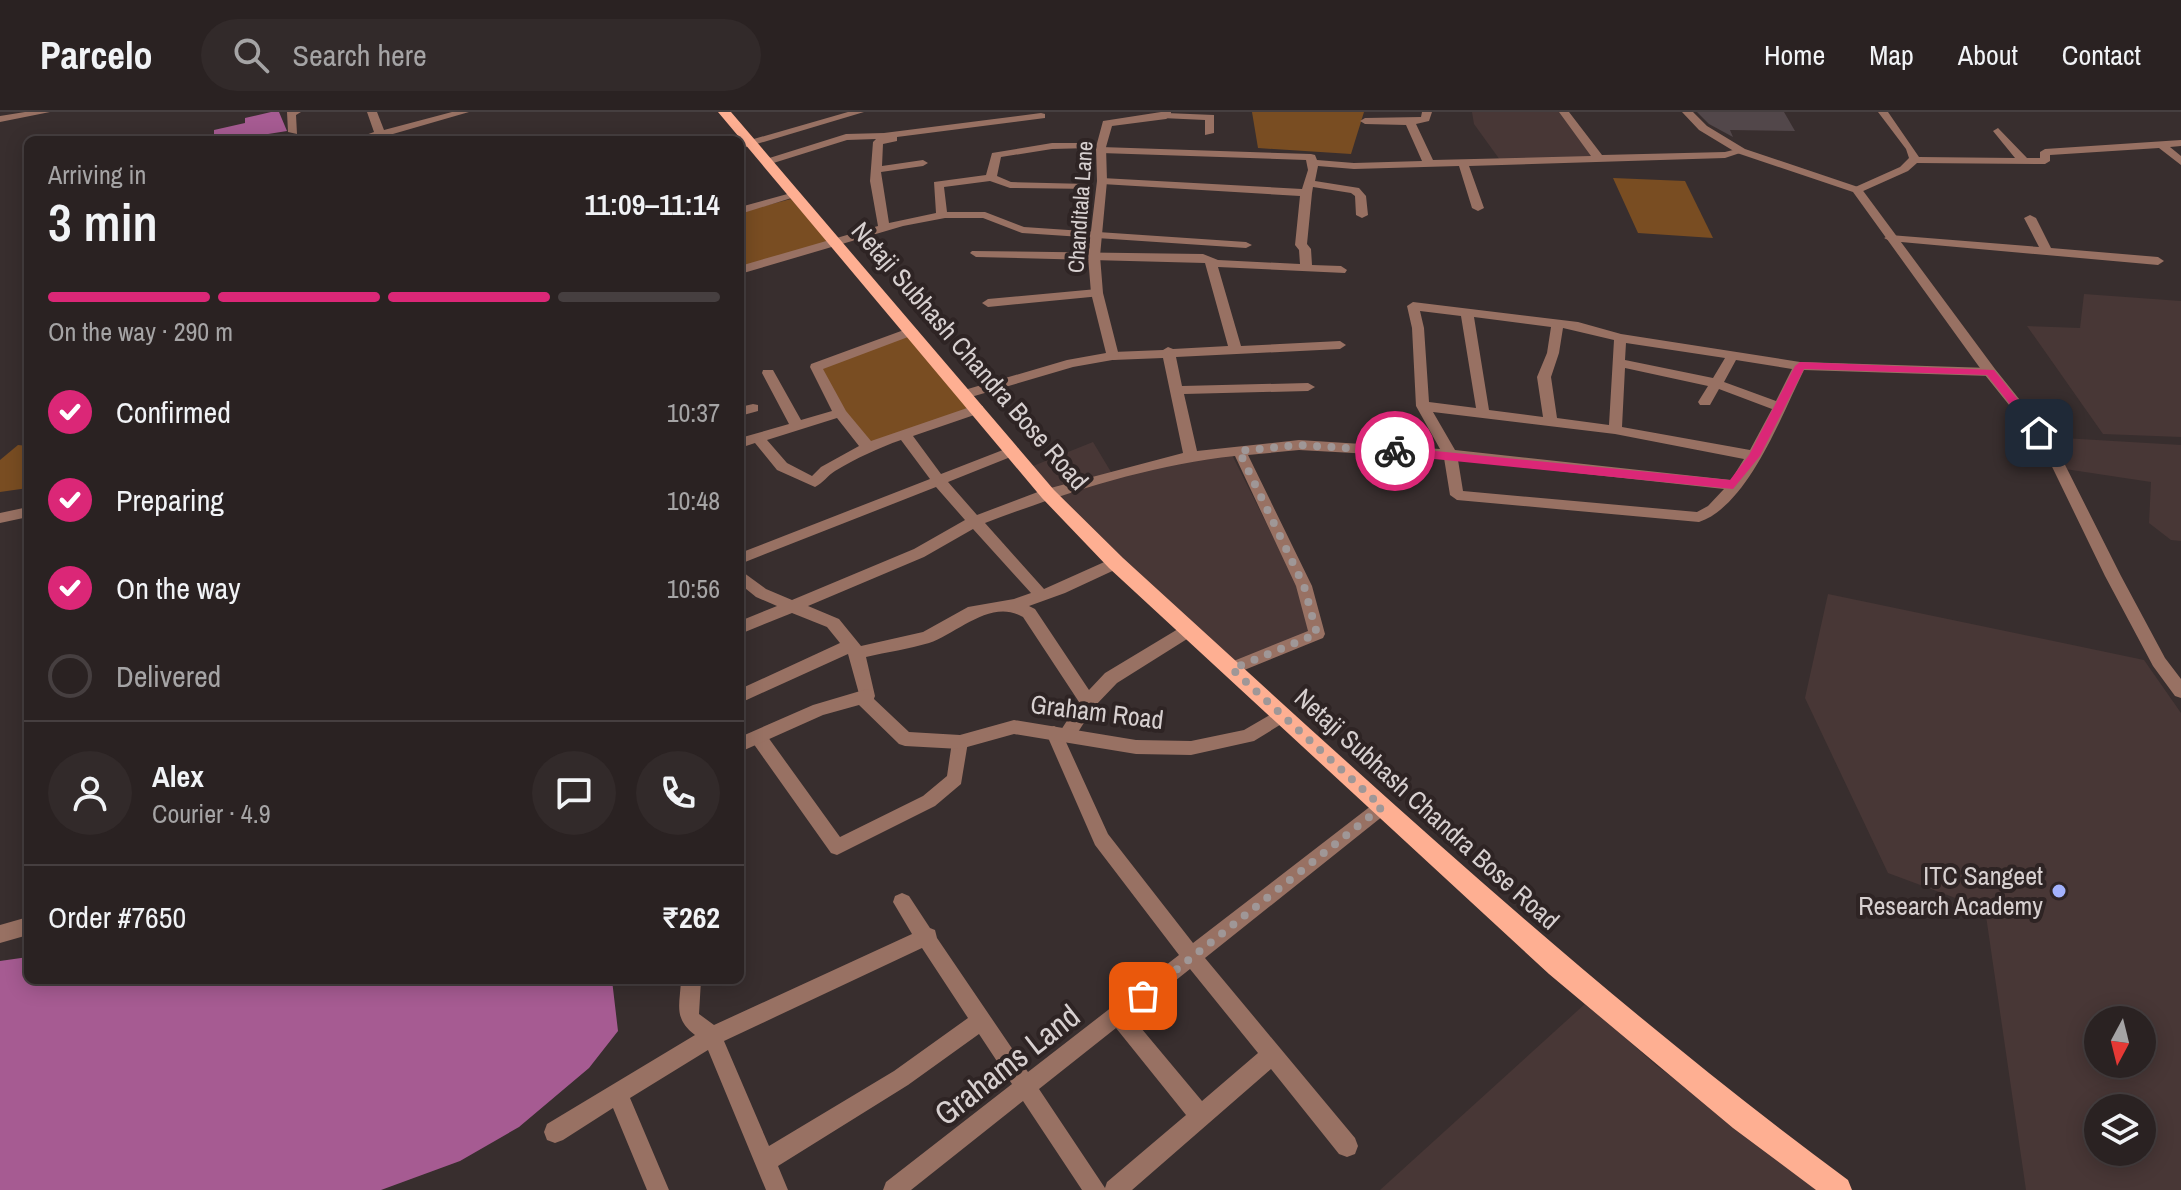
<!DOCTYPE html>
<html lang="en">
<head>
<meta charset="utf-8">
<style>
  :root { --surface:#2a2222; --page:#322a2a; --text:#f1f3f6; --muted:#a5a4a5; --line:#463f40; --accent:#db2777 }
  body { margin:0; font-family:"Archivo Narrow",sans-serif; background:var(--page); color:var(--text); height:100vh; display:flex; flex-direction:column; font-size:30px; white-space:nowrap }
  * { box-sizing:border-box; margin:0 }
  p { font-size:26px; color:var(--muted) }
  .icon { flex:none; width:44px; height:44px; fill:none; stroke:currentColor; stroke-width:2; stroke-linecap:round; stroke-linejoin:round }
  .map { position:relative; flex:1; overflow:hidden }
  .side { position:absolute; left:24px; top:24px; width:720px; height:848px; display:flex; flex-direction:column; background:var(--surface); border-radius:12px; box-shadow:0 4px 20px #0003,0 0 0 2px var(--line) }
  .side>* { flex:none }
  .needle { width:52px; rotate:187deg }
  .fabs { position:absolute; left:2084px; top:894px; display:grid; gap:16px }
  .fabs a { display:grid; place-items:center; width:72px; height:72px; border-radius:50%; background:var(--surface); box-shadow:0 4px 20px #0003,0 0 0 2px var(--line); font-size:40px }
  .pin { position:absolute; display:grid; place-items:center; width:68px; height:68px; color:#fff; margin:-34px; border-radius:16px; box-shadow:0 4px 12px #0006 }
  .courier { position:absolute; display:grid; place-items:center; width:80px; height:80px; margin:-40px; border:6px solid #db2777; border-radius:50%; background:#fff; color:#222; box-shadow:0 2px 10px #0007 }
  .head em { font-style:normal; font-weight:600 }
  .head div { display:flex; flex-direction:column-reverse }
  .head { display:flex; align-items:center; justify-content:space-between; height:136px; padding:0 24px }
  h1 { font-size:52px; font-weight:600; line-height:60px }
  .bar { display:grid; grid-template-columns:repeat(4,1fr); gap:12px 8px; align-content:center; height:96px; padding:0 24px }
  .bar i { height:10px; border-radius:6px; background:var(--line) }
  .bar .active { background:var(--accent) }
  .bar p { grid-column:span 4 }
  .line { display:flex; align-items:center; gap:20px; padding:0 24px; border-top:2px solid var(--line) }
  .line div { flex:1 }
  .round { display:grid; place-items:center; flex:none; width:84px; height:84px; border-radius:42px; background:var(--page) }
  ol { padding:0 24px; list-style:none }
  li { display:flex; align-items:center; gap:24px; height:88px }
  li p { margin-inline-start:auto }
  li .icon { padding:8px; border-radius:50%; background:var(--accent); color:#fff; stroke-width:4 }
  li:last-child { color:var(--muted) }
  li i { width:44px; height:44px; border:4px solid var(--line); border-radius:50% }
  header { display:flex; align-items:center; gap:48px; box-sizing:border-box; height:112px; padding:0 40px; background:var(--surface); border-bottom:2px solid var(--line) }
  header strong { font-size:38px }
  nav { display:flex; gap:44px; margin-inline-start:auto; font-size:28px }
  .search { width:560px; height:72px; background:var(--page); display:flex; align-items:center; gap:20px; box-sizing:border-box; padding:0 28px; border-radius:44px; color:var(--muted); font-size:30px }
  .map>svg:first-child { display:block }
</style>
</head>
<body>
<header>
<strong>Parcelo</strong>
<div class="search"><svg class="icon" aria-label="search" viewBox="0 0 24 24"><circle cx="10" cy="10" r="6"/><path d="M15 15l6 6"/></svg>Search here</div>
<nav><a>Home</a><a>Map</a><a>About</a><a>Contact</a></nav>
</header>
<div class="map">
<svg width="2181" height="1078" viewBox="0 0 2181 1078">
  <rect width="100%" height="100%" fill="#382e2e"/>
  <!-- built -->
  <g fill="#483736" fill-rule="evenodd">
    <polygon points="1472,0 1560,0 1594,46 1500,48 1474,12"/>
    <polygon points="2084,182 2181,189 2181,325 2103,322 2027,214 2080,216"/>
    <polygon points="2046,325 2181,333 2181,429 2171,428 2149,411 2151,370 2065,357"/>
    <polygon points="1093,330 1111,360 1232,343 1299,476 1309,520 1233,549 1092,424 1033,354"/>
    <path d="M1828,482L2144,548L2181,601V1078H2026L1985,797L1888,761L1805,586ZM2098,908H2142V952H2098ZM2098,996H2142V1040H2098Z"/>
    <polygon points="1586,891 1657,954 1824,1078 1380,1078"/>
  </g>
  <!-- green -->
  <g fill="#794d22">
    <polygon points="1252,0 1364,0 1351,42 1258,36"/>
    <polygon points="1613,66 1685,69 1713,126 1638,121"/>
    <polygon points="791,87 829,130 740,156 740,100"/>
    <polygon points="909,223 971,297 870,331 844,299 819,257"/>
    <polygon points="18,333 28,334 28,376 0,380 0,348"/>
  </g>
  <!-- water -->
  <g fill="#a65b92">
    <polygon points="271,0 279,0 287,19 249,25 249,28 214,28 214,18 245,11 245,6"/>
    <polygon points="28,845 28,868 612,868 618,919 589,956 519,1015 460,1049 381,1078 0,1078 0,849"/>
  </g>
  <!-- building -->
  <polygon fill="#52474a" points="1697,0 1784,0 1795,19 1730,18 1733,25 1709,12"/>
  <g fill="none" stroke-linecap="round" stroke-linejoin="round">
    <!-- minor -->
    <g fill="#987163" fill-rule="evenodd">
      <polygon points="287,0 301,0 296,3 297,22 288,20"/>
      <polygon points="367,0 377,0 384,18 452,0 469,0 386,24 387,28 352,28 374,20"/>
      <polygon points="848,0 864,0 740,37 740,31"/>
      <path d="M1422,0H1432L1429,9L1416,12L1433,48L1591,44L1559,0H1569L1602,43L1725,40L1741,36L1746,39L1725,46L1469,54L1484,96L1478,99L1472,96L1459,54L1354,57L1318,54L1315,69L1359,76L1366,84L1368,103L1362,106L1356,103L1355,84L1351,81L1313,75L1312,81L1307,132L1311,137L1312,153L1341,154L1347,158L1345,161L1218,155L1241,234L1340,229L1346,233L1340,237L1176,245L1182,274L1308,271L1315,275L1308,279L1184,282L1197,339L1299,328L1440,337L1416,294L1412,216L1407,194L1413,190L1578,210L1621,222L1800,250L1990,256L1996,260L1990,264L1804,258C1782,302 1748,394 1699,410L1457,388L1450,383L1444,346L1299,338L1248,343L1312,474L1325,522L1323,526L1232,563L1226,562L1224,557L1226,552L1308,519L1296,474L1235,344C1149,353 1065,381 985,411L1044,477L1111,447H1121L1124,451L1121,455L1065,481L1029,494L1035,497L1089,578L1105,561L1183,514L1189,512L1197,518L1195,522L1117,571L1094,595L1073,628L1066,630L1108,722L1193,831L1376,690L1382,687L1388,690L1391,695L1388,700L1205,846L1355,1026L1358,1034L1355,1042L1347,1045L1339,1042L1271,957L1132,1078H1082L1023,989L911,1078H883L886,1070L1012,972L979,922L908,973L778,1054L788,1078H766L708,938L630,986L669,1078H647L613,996L563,1028L555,1031L547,1028L544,1020L547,1012L695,923C673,906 680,893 681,868H701L699,902L714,913L912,822L893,790L895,784L902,781L909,784L930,816L935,818L937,826L1028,960L1179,843L1095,733L1046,621L1048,616L1054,614L1061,618L1079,590L1023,505C991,486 958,521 929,531C909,537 887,540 866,545L875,584L873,589H861L848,542L740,591V577L840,531L827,515L792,501L740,522V509L777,494L756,485L740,472V458L766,477L792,488L914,437L965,408L936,375L740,452V441L930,367L901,328C878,336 857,346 835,359C827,364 823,371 815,375L777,358L755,331L740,336V326L789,312L762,261L763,258H773L801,308L832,299L810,255L811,252L912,215L918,219L916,222L823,257L846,299L871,329L973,294H983V300L913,324L941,362L1008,336H1018L1020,339L1018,342L948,370L977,403L1043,378L1183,341L1163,246L1113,248L1107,244L1113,240L1163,238L1168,235L1173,237L1228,234L1205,151L976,145L970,141L972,139L1203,142L1218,148L1300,152L1299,138L1295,133L1300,84L1102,72L1097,69L1102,66L1302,77L1308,58L1306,48L1101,41L1096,38L1101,35L1311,42L1315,43L1317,48L1354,51L1422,49L1406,13L1365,12L1360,9L1365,6L1421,5ZM1420,199L1461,204L1476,296L1429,290L1424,216ZM1474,205L1551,215L1547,241L1537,265L1543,305L1489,298ZM1563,216L1614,228L1609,313L1557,306L1551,265L1559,241ZM1626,231L1725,246L1713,266L1625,248ZM1736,248L1792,257L1776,289L1724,270ZM1625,256L1708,274L1698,290L1700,293H1710L1719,277L1772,297L1750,338L1622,315ZM1433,300L1615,322L1744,347L1731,368L1455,338ZM837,306L859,334L821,355L812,364L787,351L767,328ZM1458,348L1724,377L1708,394L1697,400L1463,379ZM973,417L1031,481L1014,487L968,495L923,520L861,534L839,507L808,494L924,445ZM922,836L968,906L894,959L769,1034L724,929ZM1190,857L1258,941L1202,989L1131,904ZM1116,916L1186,1003L1107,1070L1105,1076L1039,977Z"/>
      <polygon points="1878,0 1888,0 1919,45 2015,46 1993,19 1998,16 2027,46 2040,46 2040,40 2045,37 2181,28 2181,34 2170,35 2181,44 2181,53 2159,36 2050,43 2050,49 2045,52 1917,51 1908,59 1861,80 1853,80 1853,76 1900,55 1909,46 1906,37"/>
      <polygon points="1041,1 1045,2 1045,6 897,25 897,29 883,32 882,54 923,48 928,51 923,54 881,60 889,111 936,101 934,70 986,63 992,41 1052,31 1087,31 1091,32 1091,36 1052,37 1001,45 997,64 1011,70 1088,72 1093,75 1092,77 1010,76 990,69 944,75 947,100 985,100 1024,115 1246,130 1252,133 1246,136 1022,121 983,106 945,106 903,114 740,162 740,154 878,114 870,69 873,30 876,27 847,28 767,53 763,52 763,48 846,22 884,21"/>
      <polygon points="1166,1 1214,3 1214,21 1205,23 1205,8 1162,6 1162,2"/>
      <polygon points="791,81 801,83 740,102 740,95"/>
      <polygon points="2030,103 2036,106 2051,136 2158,145 2164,149 2158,153 1890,129 1884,126 1890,123 2039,135 2024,106"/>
      <polygon points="1097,177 1103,181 1101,184 988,195 982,191 988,187"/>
      <polygon points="753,292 758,293 758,299 740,304 740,295"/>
      <polygon points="28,395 28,405 0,411 0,401"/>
      <polygon points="759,619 765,621 840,725 923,684 947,664 952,630 954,625 960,623 966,625 968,630 961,672 935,694 837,743 831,741 753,631 751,626 753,621"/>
    </g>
    <!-- tertiary -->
    <g fill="#987163" fill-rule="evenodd">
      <polygon points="25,0 50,0 0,10 0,4"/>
      <polygon points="1161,0 1171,0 1171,4 1166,7 1112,14 1106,35 1107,69 1100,144 1103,181 1119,244 1118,247 1073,255 971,285 961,285 961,279 1067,248 1106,241 1091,181 1088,144 1097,69 1096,35 1103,9"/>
      <polygon points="1682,0 1693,0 1707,14 1745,37 1861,76 1995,257 2053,329 2121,464 2165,546 2181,567 2181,586 2175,584 2153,554 2105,464 2042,334 1985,263 1853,80 1737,41 1699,18"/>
      <polygon points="867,577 873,579 874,587 909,620 960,623 1014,608 1136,628 1191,629 1244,618 1282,596 1288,598 1290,603 1288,608 1254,629 1191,643 1136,642 1014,622 960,637 905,634 899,632 859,593 823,603 740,640 740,625 813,593"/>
      <polygon points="28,805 28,823 0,831 0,813"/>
    </g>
    <!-- primary -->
    <path fill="#feaf92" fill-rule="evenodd" d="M718,0H731L1054,378L1123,446C1359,661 1591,878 1848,1068L1852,1078H1816L1733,1016L1549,862L1109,456L1042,386Z"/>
  </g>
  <!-- route -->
  <polygon fill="#db2777" points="1800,250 1994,258 2045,321 2035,324 1987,263 1804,257 1760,344 1733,377 1395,343 1389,339 1395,335 1730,368 1749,343 1795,254"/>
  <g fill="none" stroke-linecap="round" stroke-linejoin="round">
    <!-- done -->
    <polyline stroke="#9f9797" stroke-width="8" stroke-dasharray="0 14.4" points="1143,884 1382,695 1232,557 1317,522 1304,474 1239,339 1299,333 1395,339"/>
  </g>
  <!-- markers -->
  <circle fill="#a3b2fd" stroke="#2e2424" stroke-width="3" cx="2059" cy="779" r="8"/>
  <g text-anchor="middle" stroke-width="8" stroke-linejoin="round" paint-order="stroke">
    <!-- far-street labels -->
    <g font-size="22" fill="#d7d0d0" stroke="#2e2424">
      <text transform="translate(1080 95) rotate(-86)" y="8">Chanditala Lane</text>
    </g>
    <!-- street labels -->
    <g font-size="26" fill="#d7d0d0" stroke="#2e2424">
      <text transform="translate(970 244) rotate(49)" y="9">Netaji Subhash Chandra Bose Road</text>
      <text transform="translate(1097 600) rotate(7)" y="9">Graham Road</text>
      <text transform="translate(1427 697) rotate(42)" y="9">Netaji Subhash Chandra Bose Road</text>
    </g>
    <!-- poi labels -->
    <g font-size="26" fill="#d7d0d0" stroke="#2e2424" text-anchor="end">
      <text x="2043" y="773">ITC Sangeet<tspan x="2043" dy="30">Research Academy</tspan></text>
    </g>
    <!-- near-street labels -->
    <g font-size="32" fill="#d7d0d0" stroke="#2e2424">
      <text transform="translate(1007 953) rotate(-38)" y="11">Grahams Land</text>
    </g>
  </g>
</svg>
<div class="fabs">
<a><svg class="needle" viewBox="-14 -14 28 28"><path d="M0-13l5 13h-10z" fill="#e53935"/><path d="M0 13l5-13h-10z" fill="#a5a4a5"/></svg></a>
<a><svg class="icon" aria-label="layers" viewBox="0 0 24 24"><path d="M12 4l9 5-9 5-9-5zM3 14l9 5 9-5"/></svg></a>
</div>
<div class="pin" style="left:1143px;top:884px;background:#ea580c"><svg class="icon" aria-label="bag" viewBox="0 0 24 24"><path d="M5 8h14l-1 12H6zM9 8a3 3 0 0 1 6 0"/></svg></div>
<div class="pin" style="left:2039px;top:321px;background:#1f2937"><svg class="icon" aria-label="home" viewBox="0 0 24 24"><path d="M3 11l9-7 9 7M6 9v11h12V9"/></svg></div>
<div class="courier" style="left:1395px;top:339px"><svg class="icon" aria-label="bike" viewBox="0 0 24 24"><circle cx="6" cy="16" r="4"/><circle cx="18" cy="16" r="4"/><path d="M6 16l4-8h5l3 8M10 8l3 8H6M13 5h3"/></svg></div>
<section class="side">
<div class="head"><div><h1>3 min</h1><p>Arriving in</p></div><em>11:09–11:14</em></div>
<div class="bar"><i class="active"></i><i class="active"></i><i class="active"></i><i></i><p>On the way · 290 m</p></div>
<ol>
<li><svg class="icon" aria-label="check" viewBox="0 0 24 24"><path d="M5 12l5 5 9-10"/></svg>Confirmed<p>10:37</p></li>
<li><svg class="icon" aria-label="check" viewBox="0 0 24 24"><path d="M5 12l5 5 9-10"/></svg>Preparing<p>10:48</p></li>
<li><svg class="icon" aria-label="check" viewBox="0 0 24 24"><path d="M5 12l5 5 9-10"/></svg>On the way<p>10:56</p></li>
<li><i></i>Delivered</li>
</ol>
<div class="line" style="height:144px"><a class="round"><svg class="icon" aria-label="person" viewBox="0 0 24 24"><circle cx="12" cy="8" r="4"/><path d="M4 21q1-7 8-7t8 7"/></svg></a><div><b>Alex</b><p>Courier · 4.9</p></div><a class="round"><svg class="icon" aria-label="chat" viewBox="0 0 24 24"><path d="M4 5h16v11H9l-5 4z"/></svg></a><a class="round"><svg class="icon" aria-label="phone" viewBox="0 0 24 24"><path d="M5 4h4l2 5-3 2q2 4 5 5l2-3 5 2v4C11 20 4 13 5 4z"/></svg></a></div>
<div class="line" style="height:104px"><div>Order #7650</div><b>₹262</b></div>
</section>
</div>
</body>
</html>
